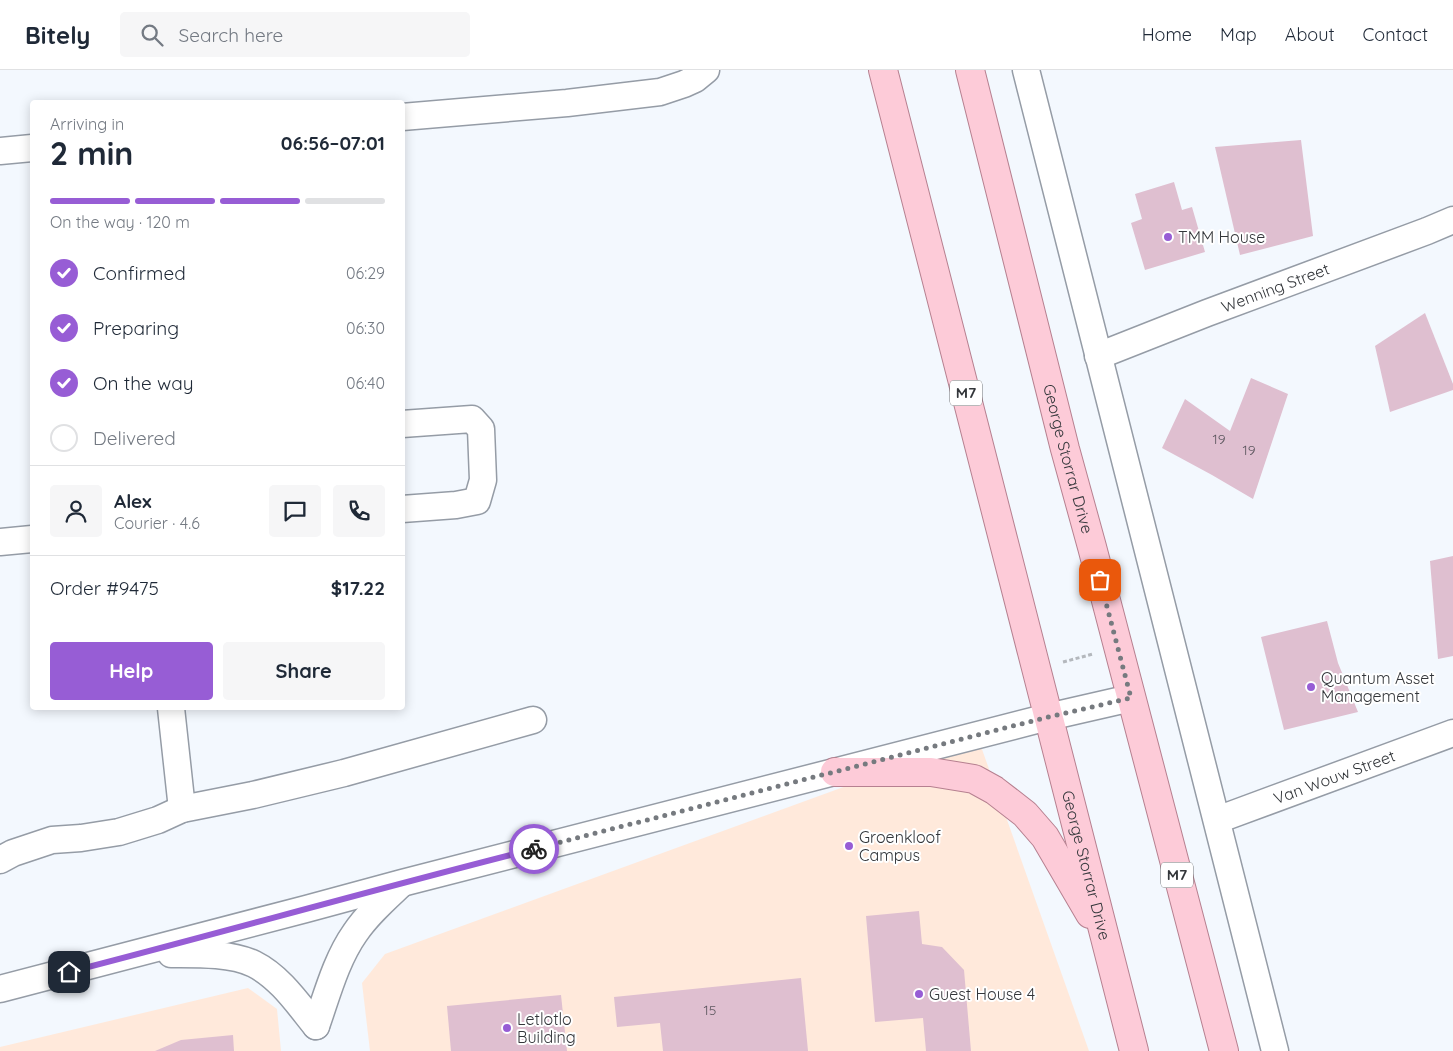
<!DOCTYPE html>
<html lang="en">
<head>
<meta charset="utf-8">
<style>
  :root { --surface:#fff; --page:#f6f6f7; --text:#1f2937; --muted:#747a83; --line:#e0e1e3; --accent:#975dd5 }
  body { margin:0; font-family:Quicksand,sans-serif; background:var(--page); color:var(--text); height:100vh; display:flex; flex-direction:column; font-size:19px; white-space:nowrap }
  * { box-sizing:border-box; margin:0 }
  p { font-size:16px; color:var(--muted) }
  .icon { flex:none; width:28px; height:28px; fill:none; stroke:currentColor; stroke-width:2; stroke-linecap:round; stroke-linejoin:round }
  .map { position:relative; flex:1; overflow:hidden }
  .drawer { position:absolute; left:30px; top:30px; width:375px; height:610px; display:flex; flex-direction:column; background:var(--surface); border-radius:5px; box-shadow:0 2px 12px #0003 }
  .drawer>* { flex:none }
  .pin { position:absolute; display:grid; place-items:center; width:42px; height:42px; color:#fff; margin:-21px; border-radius:10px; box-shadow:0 2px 8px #0006 }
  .courier { position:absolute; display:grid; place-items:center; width:50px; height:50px; margin:-25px; border:4px solid #975dd5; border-radius:50%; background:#fff; color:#222; box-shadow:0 1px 6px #0007 }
  .summary em { font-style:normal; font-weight:700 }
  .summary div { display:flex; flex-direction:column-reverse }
  .summary { display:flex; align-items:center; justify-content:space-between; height:85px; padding:0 20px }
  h1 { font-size:32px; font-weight:700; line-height:38px }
  .bar { display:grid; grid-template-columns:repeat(4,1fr); gap:8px 5px; align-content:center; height:60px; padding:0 20px }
  .bar i { height:6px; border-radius:4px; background:var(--line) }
  .bar .active { background:var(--accent) }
  .bar p { grid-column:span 4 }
  .line { display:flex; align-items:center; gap:12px; padding:0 20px; border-top:1px solid var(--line) }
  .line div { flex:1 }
  .round { display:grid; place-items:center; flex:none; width:52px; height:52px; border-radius:5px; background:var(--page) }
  ol { padding:0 20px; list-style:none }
  li { display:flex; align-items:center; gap:15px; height:55px }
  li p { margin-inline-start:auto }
  li .icon { padding:5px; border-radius:50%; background:var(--accent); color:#fff; stroke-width:4 }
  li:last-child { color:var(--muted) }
  li i { width:28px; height:28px; border:2px solid var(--line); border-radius:50% }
  .cta { display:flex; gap:10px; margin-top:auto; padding:10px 20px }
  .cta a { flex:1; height:58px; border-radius:5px; background:var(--accent); color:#fff; font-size:20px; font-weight:700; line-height:58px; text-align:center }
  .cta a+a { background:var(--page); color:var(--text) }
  header { display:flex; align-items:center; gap:30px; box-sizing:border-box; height:70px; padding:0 25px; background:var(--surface); border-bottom:1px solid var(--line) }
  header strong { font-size:24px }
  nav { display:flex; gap:28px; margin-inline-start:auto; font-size:18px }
  .search { width:350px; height:45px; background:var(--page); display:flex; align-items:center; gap:12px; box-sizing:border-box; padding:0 18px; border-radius:5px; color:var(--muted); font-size:19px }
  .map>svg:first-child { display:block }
</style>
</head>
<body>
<header>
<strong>Bitely</strong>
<div class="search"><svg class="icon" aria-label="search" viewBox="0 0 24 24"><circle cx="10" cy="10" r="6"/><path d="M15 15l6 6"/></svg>Search here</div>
<nav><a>Home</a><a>Map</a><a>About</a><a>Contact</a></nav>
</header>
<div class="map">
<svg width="1453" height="981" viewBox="0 0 1453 981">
  <rect width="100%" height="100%" fill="#f3f8fe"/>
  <!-- education -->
  <g fill="#ffe9db">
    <polygon points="978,668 1089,981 370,981 362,913 385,884"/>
    <polygon points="248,918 277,939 281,981 0,981 0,977"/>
  </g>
  <!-- building -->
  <g fill="#dfbfd0">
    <polygon points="1301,70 1313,166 1240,185 1215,77"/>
    <polygon points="1174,112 1182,140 1192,137 1205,182 1145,200 1131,153 1142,149 1135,124"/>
    <polygon points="1425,243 1453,314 1453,320 1390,342 1375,276"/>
    <polygon points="1251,308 1288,324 1253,429 1212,405 1162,378 1185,329 1230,361"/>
    <polygon points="1453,486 1453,586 1438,589 1430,491"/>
    <polygon points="1327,551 1338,593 1358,642 1284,660 1261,567"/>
    <polygon points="919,841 922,874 942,877 964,900 971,981 926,981 923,948 875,952 866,846"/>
    <polygon points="801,908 808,981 663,981 660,953 617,957 614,927"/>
    <polygon points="561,925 567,981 451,981 447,936"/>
    <polygon points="233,965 234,981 155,981 181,970"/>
  </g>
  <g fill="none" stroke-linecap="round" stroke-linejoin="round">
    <defs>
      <g id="minor">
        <polyline points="1026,0 1275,981"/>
        <polyline points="402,47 567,33 660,22 684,14 695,9 706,0"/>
        <polyline points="0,81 32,78"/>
        <path id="s1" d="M1098,286L1207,243L1427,161L1453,150"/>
        <polyline points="402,354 472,349 481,359 483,410 477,431 456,435 402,439"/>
        <polyline points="0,472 32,469"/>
        <polyline points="171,638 182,739"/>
        <path id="s2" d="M1217,750L1453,663"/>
        <polyline points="0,790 13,783 52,770 81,768 119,762 158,750 182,739 253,725 344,703 533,650"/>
        <path d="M171,884C196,884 231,883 254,894C280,907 298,934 316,956"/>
        <polyline points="0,919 306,839 402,813 1048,647 1131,628"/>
        <path d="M316,956C327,925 336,890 355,863C367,845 384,830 400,815"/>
      </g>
      <g id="major">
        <path id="s3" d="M883,0L1134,981"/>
        <path id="s4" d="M970,0L1065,379L1092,477L1224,981"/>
        <polyline points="835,702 931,702 974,709 994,720 1025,744 1045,767 1090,844"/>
      </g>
    </defs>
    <!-- minor casing -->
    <use href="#minor" stroke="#959ca6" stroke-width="29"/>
    <!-- major casing -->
    <use href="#major" stroke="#b68090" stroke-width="30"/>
    <!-- path -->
    <polyline stroke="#b4b8bd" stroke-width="3" stroke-dasharray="4 2.5" stroke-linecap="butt" points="1063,592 1093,584"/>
    <!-- minor -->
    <use href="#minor" stroke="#fff" stroke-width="26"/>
    <!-- major -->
    <use href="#major" stroke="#fdcbd8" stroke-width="28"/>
  </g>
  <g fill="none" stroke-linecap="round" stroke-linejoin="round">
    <!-- done -->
    <polyline stroke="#767a7f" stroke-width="5" stroke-dasharray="0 9" points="534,779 1048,647 1131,628 1100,510"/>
    <!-- route -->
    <path stroke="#975dd5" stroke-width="6" d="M69,902C224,862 379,818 534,779"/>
  </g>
  <!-- markers -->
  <g fill="#975dd5" stroke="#fff" stroke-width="2">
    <circle cx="1168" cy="167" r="5"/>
    <circle cx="1311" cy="617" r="5"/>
    <circle cx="849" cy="776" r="5"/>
    <circle cx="919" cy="924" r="5"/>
    <circle cx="507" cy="958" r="5"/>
  </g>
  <g text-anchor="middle" stroke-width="4" stroke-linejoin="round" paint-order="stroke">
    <!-- number labels -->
    <g font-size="14" fill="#5e5860">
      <text x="1219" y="374">19</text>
      <text x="1249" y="385">19</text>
      <text x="710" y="945">15</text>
    </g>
    <!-- shield labels -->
    <g fill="#fff" stroke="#707275" stroke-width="1">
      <rect x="950" y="310.5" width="32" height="25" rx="4"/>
      <rect x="1161" y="792.5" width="32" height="25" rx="4"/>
    </g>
    <g font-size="15" font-weight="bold" fill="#33363a">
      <text x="966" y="328">M7</text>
      <text x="1177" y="810">M7</text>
    </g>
    <!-- poi labels -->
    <g font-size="16" fill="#33363a" stroke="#fff" text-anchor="start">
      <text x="1178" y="173">TMM House</text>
      <text x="1321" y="614">Quantum Asset<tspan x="1321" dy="18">Management</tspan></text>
      <text x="859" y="773">Groenkloof<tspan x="859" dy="18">Campus</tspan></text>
      <text x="929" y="930">Guest House 4</text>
      <text x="517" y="955">Letlotlo<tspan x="517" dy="18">Building</tspan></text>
    </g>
    <!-- street labels -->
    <g font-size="16" fill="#33363a" stroke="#fff">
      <text dy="6" stroke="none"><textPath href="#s1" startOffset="190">Wenning Street</textPath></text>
      <text dy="6" stroke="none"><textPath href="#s4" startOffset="401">George Storrar Drive</textPath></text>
      <text dy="6" stroke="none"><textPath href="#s2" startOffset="125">Van Wouw Street</textPath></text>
      <text dy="6" stroke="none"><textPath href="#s3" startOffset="821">George Storrar Drive</textPath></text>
    </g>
  </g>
</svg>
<div class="pin" style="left:1100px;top:510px;background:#ea580c"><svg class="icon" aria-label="bag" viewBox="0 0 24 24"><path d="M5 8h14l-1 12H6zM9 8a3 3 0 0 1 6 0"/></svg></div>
<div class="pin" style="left:69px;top:902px;background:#1f2937"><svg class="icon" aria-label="home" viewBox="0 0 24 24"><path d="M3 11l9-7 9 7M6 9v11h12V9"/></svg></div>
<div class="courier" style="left:534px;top:779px"><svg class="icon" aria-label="bike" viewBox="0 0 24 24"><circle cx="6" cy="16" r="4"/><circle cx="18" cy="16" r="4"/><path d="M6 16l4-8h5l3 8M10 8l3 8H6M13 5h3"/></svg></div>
<section class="drawer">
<div class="summary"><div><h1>2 min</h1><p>Arriving in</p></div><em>06:56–07:01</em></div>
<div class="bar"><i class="active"></i><i class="active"></i><i class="active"></i><i></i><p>On the way · 120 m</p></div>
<ol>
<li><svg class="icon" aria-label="check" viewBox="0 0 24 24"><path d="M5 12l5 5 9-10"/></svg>Confirmed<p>06:29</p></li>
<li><svg class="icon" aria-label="check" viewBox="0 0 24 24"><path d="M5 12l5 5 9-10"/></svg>Preparing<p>06:30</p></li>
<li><svg class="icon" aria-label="check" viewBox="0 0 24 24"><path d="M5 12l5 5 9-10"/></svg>On the way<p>06:40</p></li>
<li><i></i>Delivered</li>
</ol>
<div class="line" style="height:90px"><a class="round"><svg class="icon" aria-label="person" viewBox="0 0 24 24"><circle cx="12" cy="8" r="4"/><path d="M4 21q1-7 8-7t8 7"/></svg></a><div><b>Alex</b><p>Courier · 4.6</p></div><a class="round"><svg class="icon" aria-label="chat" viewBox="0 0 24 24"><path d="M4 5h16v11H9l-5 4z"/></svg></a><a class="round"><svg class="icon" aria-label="phone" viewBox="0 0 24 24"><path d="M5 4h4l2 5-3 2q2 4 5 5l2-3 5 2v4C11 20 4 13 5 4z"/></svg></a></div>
<div class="line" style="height:65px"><div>Order #9475</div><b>$17.22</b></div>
<div class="cta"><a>Help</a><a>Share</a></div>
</section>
</div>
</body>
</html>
